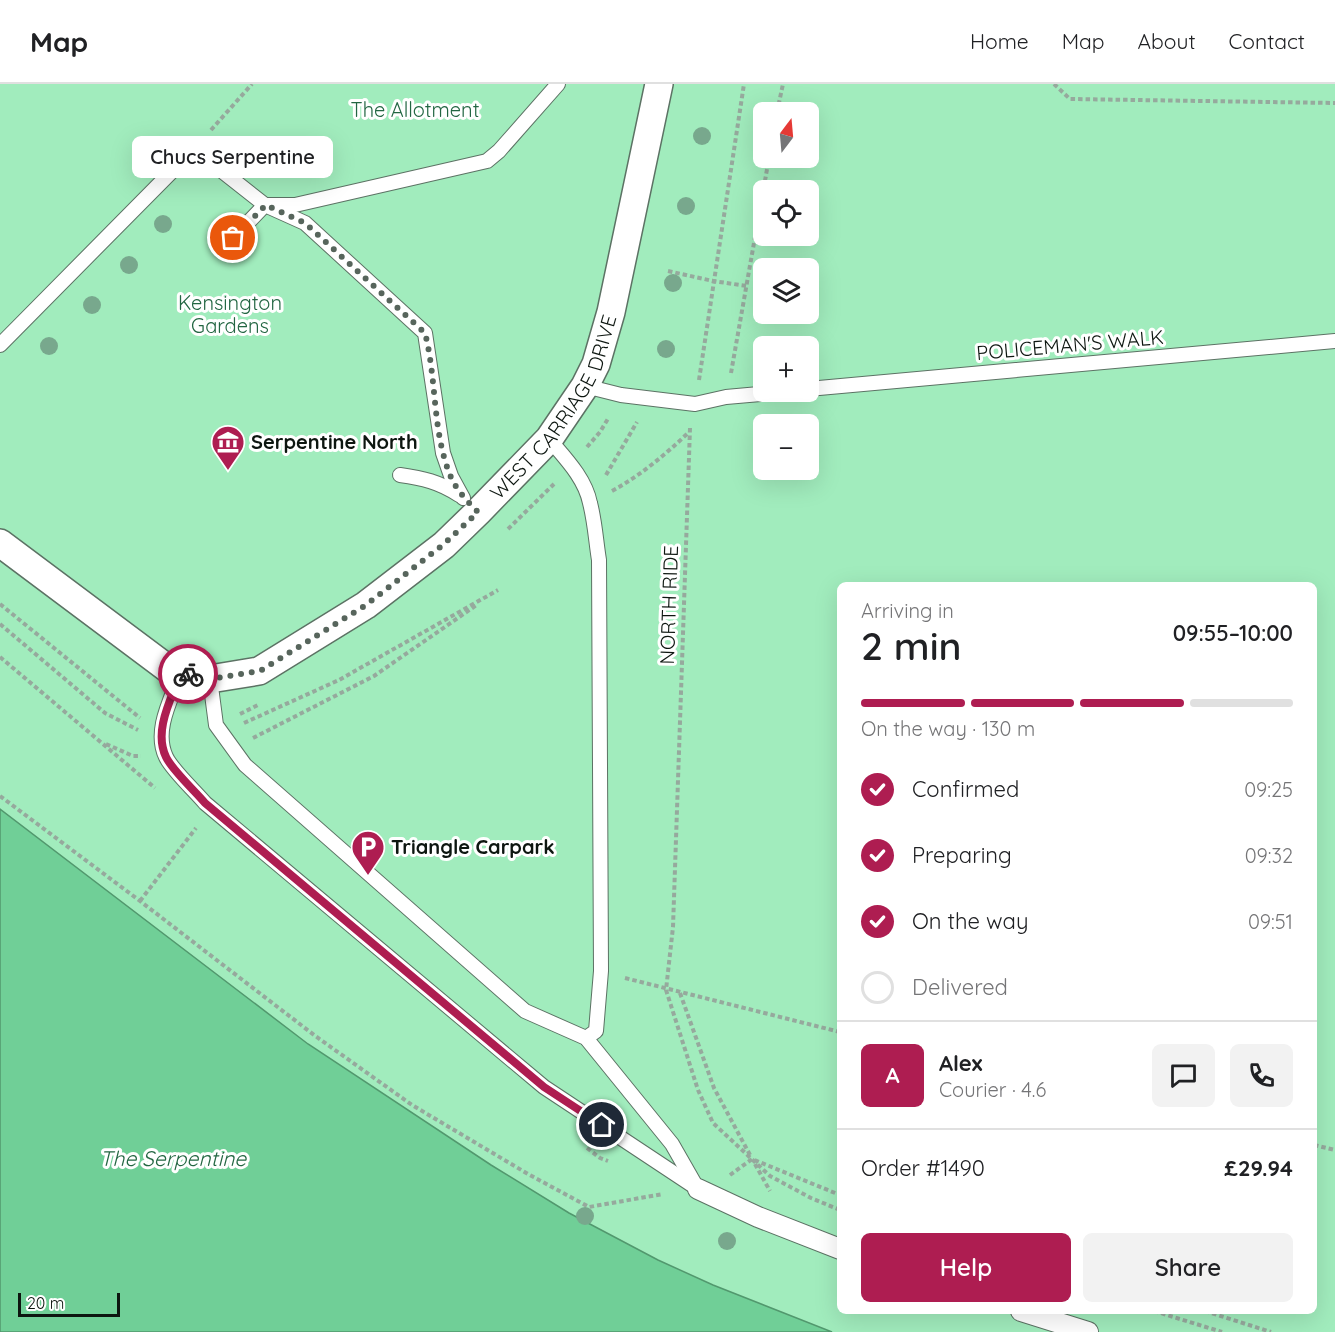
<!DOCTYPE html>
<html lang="en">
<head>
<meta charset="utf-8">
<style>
  :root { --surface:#fff; --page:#f2f2f2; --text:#202124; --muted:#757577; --line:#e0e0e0; --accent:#ae1d51 }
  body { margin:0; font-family:Quicksand,sans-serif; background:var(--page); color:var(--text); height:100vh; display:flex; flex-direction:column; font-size:22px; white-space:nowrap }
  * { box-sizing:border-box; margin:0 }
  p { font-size:20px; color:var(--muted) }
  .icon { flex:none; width:33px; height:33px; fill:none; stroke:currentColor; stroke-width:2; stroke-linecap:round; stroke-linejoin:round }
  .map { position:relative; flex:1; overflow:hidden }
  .details { position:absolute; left:837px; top:498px; width:480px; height:732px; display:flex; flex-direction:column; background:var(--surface); border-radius:9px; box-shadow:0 6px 24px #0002 }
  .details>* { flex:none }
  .needle { width:39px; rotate:16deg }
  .controls { position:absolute; left:753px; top:18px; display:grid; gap:12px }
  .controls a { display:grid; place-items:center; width:66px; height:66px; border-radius:9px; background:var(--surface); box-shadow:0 6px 24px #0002; font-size:30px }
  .scale { position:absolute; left:18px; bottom:15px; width:102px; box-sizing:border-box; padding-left:6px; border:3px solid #0d1610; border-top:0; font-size:16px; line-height:21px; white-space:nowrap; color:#0d1610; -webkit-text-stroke:4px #fff; paint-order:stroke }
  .pin { position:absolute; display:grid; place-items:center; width:51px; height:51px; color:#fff; margin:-26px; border:3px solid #fff; border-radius:50%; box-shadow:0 2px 6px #0007 }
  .courier { position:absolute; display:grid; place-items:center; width:60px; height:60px; margin:-30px; border:4px solid #ae1d51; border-radius:50%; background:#fff; color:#222; box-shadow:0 2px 8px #0007 }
  .bubble { position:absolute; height:42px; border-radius:9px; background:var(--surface); box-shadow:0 6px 24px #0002; font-size:20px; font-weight:600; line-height:42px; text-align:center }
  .overview em { font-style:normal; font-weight:600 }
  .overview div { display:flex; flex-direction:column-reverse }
  .overview { display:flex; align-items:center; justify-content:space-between; height:102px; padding:0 24px }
  h1 { font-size:39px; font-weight:600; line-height:45px }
  .bar { display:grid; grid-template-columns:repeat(4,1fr); gap:9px 6px; align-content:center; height:72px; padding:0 24px }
  .bar i { height:8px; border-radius:4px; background:var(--line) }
  .bar .selected { background:var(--accent) }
  .bar p { grid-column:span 4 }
  .line { display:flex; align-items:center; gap:15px; padding:0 24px; border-top:2px solid var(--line) }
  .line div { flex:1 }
  .round { display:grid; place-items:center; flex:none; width:63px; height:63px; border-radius:9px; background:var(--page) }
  ol { padding:0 24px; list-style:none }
  li { display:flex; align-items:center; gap:18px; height:66px }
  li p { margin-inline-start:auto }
  li .icon { padding:6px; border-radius:50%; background:var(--accent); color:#fff; stroke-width:4 }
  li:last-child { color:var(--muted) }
  li i { width:33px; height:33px; border:3px solid var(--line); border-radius:50% }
  .primary-button { display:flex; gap:12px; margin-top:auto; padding:12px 24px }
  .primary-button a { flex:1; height:69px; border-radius:9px; background:var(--accent); color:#fff; font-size:24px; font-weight:600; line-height:69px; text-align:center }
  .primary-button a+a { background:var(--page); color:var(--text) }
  header { display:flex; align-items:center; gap:36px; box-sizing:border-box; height:84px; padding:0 30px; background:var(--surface); border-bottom:2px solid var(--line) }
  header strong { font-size:28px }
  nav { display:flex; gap:33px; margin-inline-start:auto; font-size:21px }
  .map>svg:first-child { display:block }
</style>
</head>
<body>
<header>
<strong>Map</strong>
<nav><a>Home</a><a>Map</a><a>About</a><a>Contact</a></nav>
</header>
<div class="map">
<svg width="1335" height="1248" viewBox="0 0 1335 1248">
  <rect width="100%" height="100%" fill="#e0f8e8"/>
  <!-- green -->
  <path fill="#a1ecbd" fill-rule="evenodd" d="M0,0H1335V1248H0ZM764,28H808V74H764ZM764,106H808V152H764ZM764,184H808V230H764ZM764,262H808V308H764ZM764,340H808V386H764ZM840,501H1314V1227H840Z"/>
  <!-- water -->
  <polygon fill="#70cf97" stroke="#52986e" stroke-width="1.5" points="0,725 308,960 491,1081 569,1129 658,1176 713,1201 832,1248 0,1248"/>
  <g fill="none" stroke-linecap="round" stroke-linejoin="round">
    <defs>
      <g id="service">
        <polyline points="233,154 265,121 305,139 425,249 443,369 451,392 463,414"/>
        <polyline points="0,261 194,65 265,121 295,121 487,77 499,67 558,0"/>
        <polyline points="585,302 621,311 695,320 726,313 782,308"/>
        <polyline points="808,305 1335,257"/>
        <path d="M549,355C565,374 585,394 590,419C595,438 596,458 599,476L601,887L596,947L586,954"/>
        <path d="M400,391C422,394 440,398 459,411"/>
        <path d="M181,588C172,614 153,646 166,673C172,686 195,707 205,719L544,1003L698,1105"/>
        <polyline points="210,595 216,641 245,681 525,927 586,954 672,1060 696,1102"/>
      </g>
      <g id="pedestrian">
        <polyline points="698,1105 758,1133 840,1165"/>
        <polyline points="1021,1227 1088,1248"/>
      </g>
      <g id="minor">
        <path id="s1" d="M0,459L167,584L210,595L259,587L366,521L444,461L478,428L549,355L585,302L596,280L611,228L659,0"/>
      </g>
    </defs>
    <!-- service casing -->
    <use href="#service" stroke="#5c7264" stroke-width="16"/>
    <!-- pedestrian casing -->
    <use href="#pedestrian" stroke="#5c7264" stroke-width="22"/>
    <!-- minor casing -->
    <use href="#minor" stroke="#5c7264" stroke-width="30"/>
    <!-- path -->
    <g stroke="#96a99d" stroke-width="4" stroke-dasharray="4.5 3" stroke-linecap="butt">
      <polyline points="1054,0 1070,15 1335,19"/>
      <polyline points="777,28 783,0"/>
      <polyline points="211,46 252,0"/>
      <polyline points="668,187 713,197 747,202"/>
      <polyline points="731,289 769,74"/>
      <polyline points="699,296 744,0"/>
      <polyline points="690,344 673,843 666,906 698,1006 713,1039 770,1092 811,1114 840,1126"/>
      <polyline points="587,363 600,348 609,333"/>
      <polyline points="606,391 637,338"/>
      <path d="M612,407C641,391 665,371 689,348"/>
      <polyline points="508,445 554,400"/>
      <polyline points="0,520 140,634"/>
      <polyline points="0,540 105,629 138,646"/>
      <polyline points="0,573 155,704"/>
      <polyline points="240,630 260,620"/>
      <polyline points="244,639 339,596 498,506"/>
      <polyline points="253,654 374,592 478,520"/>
      <polyline points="106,660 133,672 141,672"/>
      <polyline points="0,712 140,817 314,951 412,1021 528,1090 589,1123 663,1110"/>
      <polyline points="140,817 196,744"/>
      <polyline points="625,894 840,948"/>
      <polyline points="680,909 714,1004 750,1071"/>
      <polyline points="1314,1061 1335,1066"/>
      <polyline points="587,1064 600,1074 608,1077"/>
      <polyline points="755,1080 770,1107"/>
      <polyline points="730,1091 752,1075 840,1111"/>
      <polyline points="1154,1227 1222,1248"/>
      <polyline points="1205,1227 1271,1248"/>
    </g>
    <!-- service -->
    <use href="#service" stroke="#fff" stroke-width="14"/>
    <!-- pedestrian -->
    <use href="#pedestrian" stroke="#fff" stroke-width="20"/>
    <!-- minor -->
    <use href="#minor" stroke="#fff" stroke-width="27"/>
  </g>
  <!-- trees -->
  <g fill="#78a88d">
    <circle cx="702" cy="52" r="9"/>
    <circle cx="686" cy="122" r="9"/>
    <circle cx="163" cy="140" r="9"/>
    <circle cx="129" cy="181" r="9"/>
    <circle cx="673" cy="199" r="9"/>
    <circle cx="92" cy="221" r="9"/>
    <circle cx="49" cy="262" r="9"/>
    <circle cx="666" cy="265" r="9"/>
    <circle cx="585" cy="1132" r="9"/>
    <circle cx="727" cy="1157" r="9"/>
  </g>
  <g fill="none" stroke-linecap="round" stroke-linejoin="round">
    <!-- done -->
    <path stroke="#57655c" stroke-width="6" stroke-dasharray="0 10.8" d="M188,590L210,595L260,587L366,521L444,460L478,428C467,417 456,406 450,391C432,346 437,296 425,249L305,139L266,121L233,154"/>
    <!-- route -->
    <path stroke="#ae1d51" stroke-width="8" d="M188,590L181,588C172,614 153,646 166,673C172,686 195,707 205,719L544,1003L602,1041"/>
  </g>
  <!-- icons -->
  <defs>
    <symbol id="museum-pin" viewBox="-11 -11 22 30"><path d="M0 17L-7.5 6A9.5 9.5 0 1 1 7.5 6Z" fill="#ae1d51" stroke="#fff"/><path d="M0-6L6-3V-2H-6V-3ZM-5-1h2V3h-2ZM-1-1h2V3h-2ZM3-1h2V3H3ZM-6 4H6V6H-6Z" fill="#fff"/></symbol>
    <symbol id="parking-pin" viewBox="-11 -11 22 30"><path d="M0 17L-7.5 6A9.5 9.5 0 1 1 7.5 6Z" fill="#ae1d51" stroke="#fff"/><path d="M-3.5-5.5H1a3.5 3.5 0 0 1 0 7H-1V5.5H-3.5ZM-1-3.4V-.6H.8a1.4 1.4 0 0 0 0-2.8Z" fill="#fff"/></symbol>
  </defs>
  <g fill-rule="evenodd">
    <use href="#museum-pin" x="209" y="339" width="38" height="52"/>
    <use href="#parking-pin" x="349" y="744" width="38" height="52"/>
  </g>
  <g text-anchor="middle" stroke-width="6" stroke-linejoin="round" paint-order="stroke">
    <!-- park labels -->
    <g font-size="20" fill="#226642" stroke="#fff">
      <text x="415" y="33">The Allotment</text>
      <text x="230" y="226">Kensington<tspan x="230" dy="23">Gardens</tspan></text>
    </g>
    <!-- street labels -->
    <g font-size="20" fill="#0d1610" stroke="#fff">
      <text transform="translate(1070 261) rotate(-5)" y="7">POLICEMAN'S WALK</text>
      <text dy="7" stroke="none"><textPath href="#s1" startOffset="706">WEST CARRIAGE DRIVE</textPath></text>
      <text transform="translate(669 521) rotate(-88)" y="7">NORTH RIDE</text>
    </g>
    <!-- poi labels -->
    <g font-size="20" font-weight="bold" fill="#0d1610" stroke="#fff" text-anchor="start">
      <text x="251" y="365">Serpentine North</text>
      <text x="391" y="770">Triangle Carpark</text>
    </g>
    <!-- water labels -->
    <g font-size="21" font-style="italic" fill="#236742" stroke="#fff">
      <text x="173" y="1082">The Serpentine</text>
    </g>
  </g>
</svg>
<div class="controls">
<a><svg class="needle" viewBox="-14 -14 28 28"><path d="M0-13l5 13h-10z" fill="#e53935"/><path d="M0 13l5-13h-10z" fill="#757577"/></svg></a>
<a><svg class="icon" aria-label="locate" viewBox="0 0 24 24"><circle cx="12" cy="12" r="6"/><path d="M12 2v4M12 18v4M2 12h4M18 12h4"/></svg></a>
<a><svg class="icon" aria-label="layers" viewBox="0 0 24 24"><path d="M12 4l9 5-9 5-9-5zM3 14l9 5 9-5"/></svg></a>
<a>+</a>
<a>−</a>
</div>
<div class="scale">20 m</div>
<div class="pin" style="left:233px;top:154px;background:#ea580c"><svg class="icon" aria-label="bag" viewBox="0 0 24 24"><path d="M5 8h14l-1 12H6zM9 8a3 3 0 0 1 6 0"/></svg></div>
<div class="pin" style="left:602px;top:1041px;background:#1f2937"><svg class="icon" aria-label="home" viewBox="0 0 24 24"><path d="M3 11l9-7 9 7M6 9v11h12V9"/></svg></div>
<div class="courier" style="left:188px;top:590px"><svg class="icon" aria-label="bike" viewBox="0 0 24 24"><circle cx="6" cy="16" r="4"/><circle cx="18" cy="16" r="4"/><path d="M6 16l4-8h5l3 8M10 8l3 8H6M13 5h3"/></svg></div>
<div class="bubble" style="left:132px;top:52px;width:201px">Chucs Serpentine</div>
<section class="details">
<div class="overview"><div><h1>2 min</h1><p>Arriving in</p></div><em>09:55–10:00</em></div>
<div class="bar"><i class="selected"></i><i class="selected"></i><i class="selected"></i><i></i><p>On the way · 130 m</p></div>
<ol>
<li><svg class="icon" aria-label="check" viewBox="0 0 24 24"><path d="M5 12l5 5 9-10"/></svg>Confirmed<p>09:25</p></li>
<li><svg class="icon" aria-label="check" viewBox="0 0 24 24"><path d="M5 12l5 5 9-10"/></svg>Preparing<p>09:32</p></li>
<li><svg class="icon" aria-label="check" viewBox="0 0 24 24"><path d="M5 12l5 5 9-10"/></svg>On the way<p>09:51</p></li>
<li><i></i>Delivered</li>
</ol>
<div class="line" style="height:108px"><b class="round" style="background:var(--accent);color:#fff">A</b><div><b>Alex</b><p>Courier · 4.6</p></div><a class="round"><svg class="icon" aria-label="chat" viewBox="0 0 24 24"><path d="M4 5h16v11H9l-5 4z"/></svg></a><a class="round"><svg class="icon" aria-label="phone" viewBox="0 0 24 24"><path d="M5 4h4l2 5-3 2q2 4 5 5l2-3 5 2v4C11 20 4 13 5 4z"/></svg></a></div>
<div class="line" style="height:78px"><div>Order #1490</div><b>£29.94</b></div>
<div class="primary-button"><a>Help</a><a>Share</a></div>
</section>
</div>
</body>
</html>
